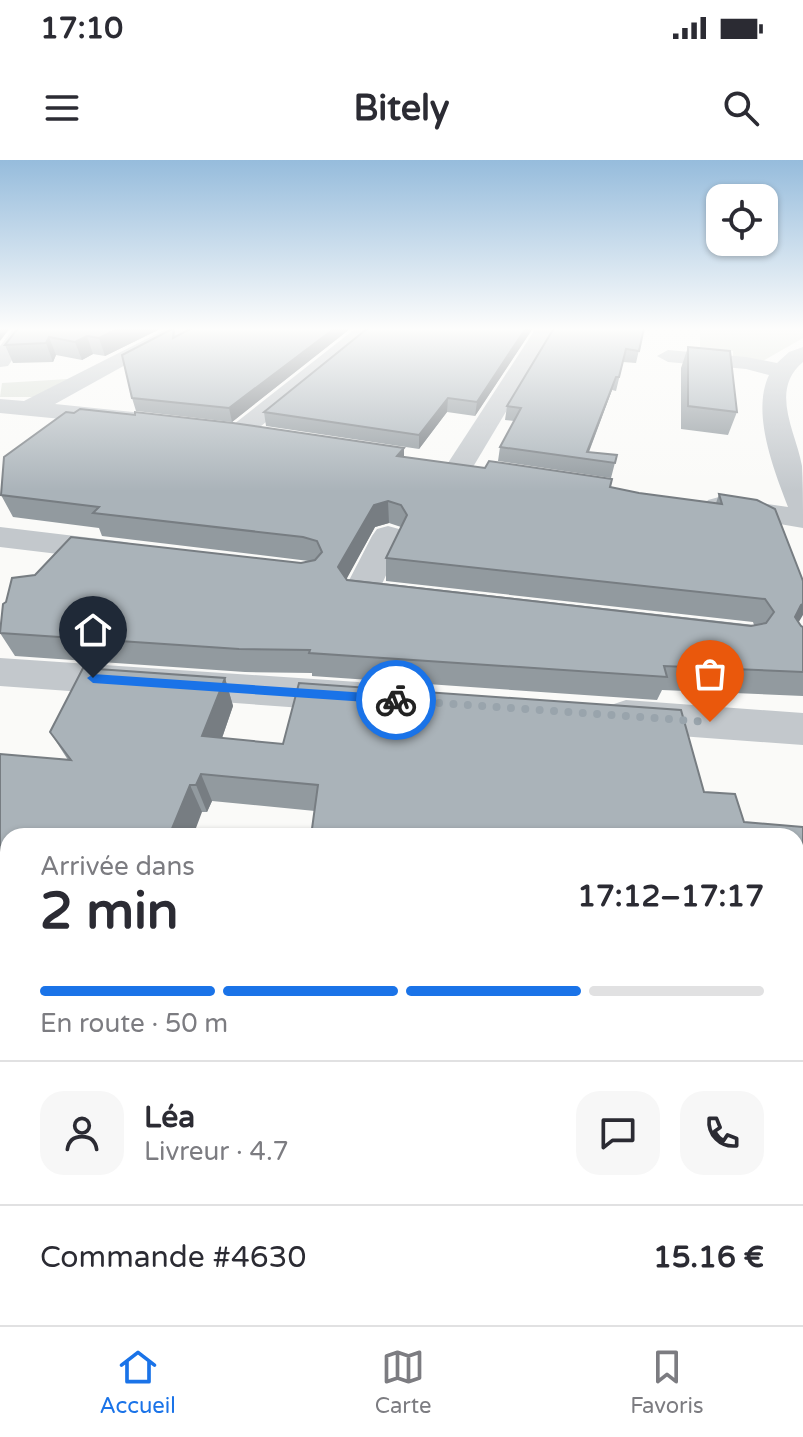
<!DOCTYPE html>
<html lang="fr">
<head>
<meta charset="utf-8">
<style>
  :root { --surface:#fff; --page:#f7f7f7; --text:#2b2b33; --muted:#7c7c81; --line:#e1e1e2; --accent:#1a73e8 }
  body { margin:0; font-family:"Varela Round",sans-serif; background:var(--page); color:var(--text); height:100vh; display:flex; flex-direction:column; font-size:30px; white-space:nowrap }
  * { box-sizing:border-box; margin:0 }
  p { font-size:26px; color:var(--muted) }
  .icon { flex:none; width:44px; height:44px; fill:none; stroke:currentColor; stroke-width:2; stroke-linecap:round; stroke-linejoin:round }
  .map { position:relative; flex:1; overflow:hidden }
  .details { position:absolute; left:0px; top:668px; width:804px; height:498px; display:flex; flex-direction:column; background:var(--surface); border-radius:24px 24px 0 0; box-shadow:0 2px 6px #0004 }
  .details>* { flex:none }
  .fabs { position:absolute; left:706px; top:24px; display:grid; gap:16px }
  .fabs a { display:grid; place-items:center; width:72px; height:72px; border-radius:16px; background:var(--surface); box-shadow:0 2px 6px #0004; font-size:40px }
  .pin { position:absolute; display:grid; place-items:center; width:68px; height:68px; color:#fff; margin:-82px -34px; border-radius:50% 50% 50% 0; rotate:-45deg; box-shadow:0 0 8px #0007 }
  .pin .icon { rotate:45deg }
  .courier { position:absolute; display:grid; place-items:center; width:80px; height:80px; margin:-40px; border:6px solid #1a73e8; border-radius:50%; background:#fff; color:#222; box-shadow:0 2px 10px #0007 }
  .summary em { font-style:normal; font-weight:700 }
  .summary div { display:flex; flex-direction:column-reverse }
  .summary { display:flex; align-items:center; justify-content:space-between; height:136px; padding:0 40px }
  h1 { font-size:52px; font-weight:700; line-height:60px }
  .bar { display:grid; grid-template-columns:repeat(4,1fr); gap:12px 8px; align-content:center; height:96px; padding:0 40px }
  .bar i { height:10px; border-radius:6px; background:var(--line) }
  .bar .selected { background:var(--accent) }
  .bar p { grid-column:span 4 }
  .line { display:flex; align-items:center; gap:20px; padding:0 40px; border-top:2px solid var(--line) }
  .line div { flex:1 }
  .round { display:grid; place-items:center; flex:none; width:84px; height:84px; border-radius:24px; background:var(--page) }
  .status { display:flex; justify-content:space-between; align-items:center; height:56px; padding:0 40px; background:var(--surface); direction:ltr }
  .status svg { height:22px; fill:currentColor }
  header { display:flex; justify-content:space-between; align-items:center; height:104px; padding:0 40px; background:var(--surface); font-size:36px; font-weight:700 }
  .menu { display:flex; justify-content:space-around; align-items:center; height:112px; border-top:2px solid var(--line); background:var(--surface); font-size:22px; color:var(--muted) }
  .menu a { display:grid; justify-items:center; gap:4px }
  .menu .selected { color:var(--accent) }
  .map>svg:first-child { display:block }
</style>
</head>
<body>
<div class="status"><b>17:10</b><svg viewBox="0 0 49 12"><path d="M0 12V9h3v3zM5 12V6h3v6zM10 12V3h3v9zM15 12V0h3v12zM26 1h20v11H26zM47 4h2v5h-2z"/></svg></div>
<header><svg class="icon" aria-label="menu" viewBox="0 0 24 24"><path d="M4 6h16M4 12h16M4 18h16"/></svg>Bitely<svg class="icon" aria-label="search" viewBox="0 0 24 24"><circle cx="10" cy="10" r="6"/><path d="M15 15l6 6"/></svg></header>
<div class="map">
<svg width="803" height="1165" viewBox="0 0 803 1165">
  <rect width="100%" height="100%" fill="#fafaf8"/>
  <!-- green -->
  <g fill="#dadfd7">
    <polygon points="700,168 803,168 803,178 761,202 733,198 733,191 700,188"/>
    <polygon points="68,219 34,237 0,237 2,223"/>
  </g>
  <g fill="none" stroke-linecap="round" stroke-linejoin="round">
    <!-- minor -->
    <g fill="#c3c8cc" fill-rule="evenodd">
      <polygon points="14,168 34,168 8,206 0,207 0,186"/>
      <polygon points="168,168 192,168 55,244 133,252 142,254 145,259 142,264 133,266 0,253 0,239 24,241"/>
      <polygon points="356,168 378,168 247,278 229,278 225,273 229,268"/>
      <polygon points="536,168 556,168 470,312 460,314 450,312 446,306"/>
      <path d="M803,187V202C769,230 796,272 802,306C803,325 803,349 803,368L708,352L704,346L708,340L719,337L788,347C774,310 751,253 769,215L746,209L668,202L657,196L668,190L746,197L777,203L789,192Z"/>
      <path d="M388,366L399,369L404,376L382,424L420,429L425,437L420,445C397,450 371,445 349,440L343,432L372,376L377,369Z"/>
      <polygon points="0,367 125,382 137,385 141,392 137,399 125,402 0,387"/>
      <polygon points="0,498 358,522 373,526 379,537 373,548 358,552 0,526"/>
      <polygon points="626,540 803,553 803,585 626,572 611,567 605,556 611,545"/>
      <polygon points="796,991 803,993 803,1063 796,1061"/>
    </g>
  </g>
  <!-- wall -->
  <g fill="#929a9f" fill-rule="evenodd">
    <polygon points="18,168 162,168 105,196 93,194 82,200 56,195 53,202 13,203 5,185"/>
    <polygon points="174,168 176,177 192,168 351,168 232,262 136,251 132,238"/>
    <polygon points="533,168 475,256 447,252 419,289 266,266 264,252"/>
    <polygon points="644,168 636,203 623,202 616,231 612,230 589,292 617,295 611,318 498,301 500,287 514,261 505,260 507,246"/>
    <polygon points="688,187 737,252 728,275 681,269 681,208"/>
    <path d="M404,288V297L610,327L639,333L716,343L719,334L798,463L803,467V536L662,530L657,540L312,516V513L245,512L15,496L0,473L309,401L102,376L99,368L13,357L1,335ZM389,363L401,367L386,398V421L753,462L754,465L346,419L375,367Z"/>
    <polygon points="225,518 233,546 222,578 704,632 744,662 803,667 803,830 796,830 796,676 315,651 212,641 207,652 202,652 8,676 8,730 0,729 0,594 68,600 50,572"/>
    <polygon points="8,812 8,981 0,980 0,829"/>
  </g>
  <!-- shaded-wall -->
  <g fill="#777d82">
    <polygon points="0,168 10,168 0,181"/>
    <polygon points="120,168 162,168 105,196 99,178"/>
    <polygon points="335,168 351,168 232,262 229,248"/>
    <polygon points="526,168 533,168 475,256 477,242"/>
    <polygon points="87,176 93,194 82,200 75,182"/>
    <polygon points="49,177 56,195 53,202 46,183"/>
    <polygon points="616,217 612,230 586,299 587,292"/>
    <polygon points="448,238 447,252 419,289 419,275"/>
    <polygon points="404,288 404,310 397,296"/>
    <polygon points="388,341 389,363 375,367 340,431 338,407 374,345"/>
    <polygon points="803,444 803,455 797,465 786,468 801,445"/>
    <polygon points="225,518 233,546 213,604 202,576"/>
    <polygon points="201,614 212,641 207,652 196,625"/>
    <polygon points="190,625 202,652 193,676 169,676"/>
    <polygon points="84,1158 113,1158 110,1165 80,1165"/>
  </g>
  <!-- building -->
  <g fill="#aab3b9" stroke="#777d82" stroke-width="2" fill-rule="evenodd">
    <polygon points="18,168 120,168 99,178 87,176 75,182 49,177 46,183 5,185"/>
    <polygon points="174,168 173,178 192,168 335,168 229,248 132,238 122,195"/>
    <polygon points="368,168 526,168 477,242 448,238 419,275 264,252"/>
    <polygon points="554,168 644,168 639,191 626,189 619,217 616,217 587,292 617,295 615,303 500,287 521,248 507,246"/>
    <polygon points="688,187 730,191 737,252 688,246"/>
    <path d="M80,249L135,255V252L233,263L404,288L397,296L485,308L489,301L612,319L610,327L639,333L722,344L719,334L757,340L775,349L803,421V444L801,445L795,457L801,466L803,467V512L664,506L667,517L309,493L310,490L239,489L0,473L3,444L6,442L12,418L35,415L71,377L301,403L315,400L322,392L317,381L303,377L93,353L99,347L1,335L4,297L66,252L74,253ZM388,341L401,345L407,355L386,398L765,439L774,452L766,463L751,466L347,420L338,407L374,345Z"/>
    <polygon points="83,508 225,518 202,576 283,584 299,523 681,550 704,632 735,634 744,662 803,667 803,809 796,808 796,676 311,676 318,625 201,614 196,625 190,625 169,676 8,676 8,708 0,707 0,594 71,600 50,572"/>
    <polygon points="8,812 8,972 0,972 0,829"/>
    <polygon points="8,981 8,1158 84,1158 80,1165 0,1165 0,994"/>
    <polygon points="137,1158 527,1158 526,1165 152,1165 154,1159"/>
  </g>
  <!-- sky -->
  <linearGradient id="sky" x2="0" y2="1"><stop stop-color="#96bcdc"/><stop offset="0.51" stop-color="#fdfdfc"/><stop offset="1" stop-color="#fdfdfc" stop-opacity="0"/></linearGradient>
  <rect width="803" height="331" fill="url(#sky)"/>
  <!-- route -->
  <polygon fill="#1a73e8" points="93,514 396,535 402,540 396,544 93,523 87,518"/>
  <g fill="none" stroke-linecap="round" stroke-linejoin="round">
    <!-- done -->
    <polyline stroke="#99a4ac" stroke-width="8" stroke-dasharray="0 14.4" points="396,540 710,562"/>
  </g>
</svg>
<div class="fabs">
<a><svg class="icon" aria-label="locate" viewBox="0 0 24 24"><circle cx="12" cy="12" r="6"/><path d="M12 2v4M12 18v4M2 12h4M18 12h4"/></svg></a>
</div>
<div class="pin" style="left:710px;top:562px;background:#ea580c"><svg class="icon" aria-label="bag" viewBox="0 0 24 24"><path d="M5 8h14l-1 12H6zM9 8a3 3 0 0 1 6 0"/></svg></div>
<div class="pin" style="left:93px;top:518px;background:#1f2937"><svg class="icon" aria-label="home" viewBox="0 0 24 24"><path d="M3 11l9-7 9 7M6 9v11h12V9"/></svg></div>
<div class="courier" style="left:396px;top:540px"><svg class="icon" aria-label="bike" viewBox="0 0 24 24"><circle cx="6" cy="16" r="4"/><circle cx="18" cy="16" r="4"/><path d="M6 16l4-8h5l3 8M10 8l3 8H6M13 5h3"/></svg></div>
<section class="details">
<div class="summary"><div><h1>2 min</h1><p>Arrivée dans</p></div><em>17:12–17:17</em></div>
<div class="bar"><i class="selected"></i><i class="selected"></i><i class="selected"></i><i></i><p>En route · 50 m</p></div>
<div class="line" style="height:144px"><a class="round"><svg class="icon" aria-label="person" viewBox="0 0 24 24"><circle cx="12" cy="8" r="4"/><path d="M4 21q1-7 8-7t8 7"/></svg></a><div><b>Léa</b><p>Livreur · 4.7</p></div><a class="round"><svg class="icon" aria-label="chat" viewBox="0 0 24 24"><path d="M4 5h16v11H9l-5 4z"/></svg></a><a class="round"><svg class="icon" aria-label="phone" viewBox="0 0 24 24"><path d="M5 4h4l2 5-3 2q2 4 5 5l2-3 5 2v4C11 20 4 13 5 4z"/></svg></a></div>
<div class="line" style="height:104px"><div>Commande #4630</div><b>15.16 €</b></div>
</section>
</div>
<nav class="menu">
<a class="selected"><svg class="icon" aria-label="home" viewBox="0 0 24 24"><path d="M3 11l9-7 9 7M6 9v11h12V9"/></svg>Accueil</a>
<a><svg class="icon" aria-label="map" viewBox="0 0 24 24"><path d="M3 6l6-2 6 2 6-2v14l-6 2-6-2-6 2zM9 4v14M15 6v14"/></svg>Carte</a>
<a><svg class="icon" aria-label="saved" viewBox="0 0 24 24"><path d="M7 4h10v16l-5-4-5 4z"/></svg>Favoris</a>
</nav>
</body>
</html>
